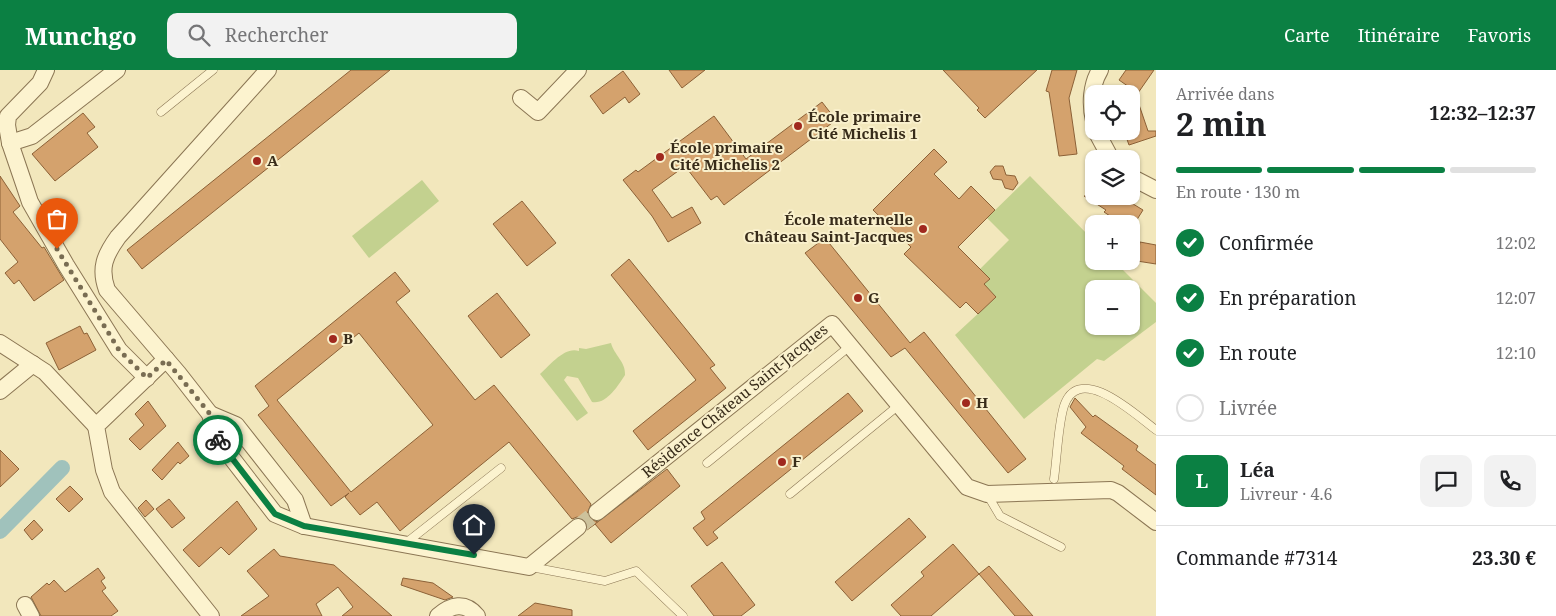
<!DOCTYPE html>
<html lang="fr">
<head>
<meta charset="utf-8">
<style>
  :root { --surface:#fff; --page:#f2f2f2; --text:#202124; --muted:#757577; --line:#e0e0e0; --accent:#0b8043 }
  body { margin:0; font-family:"Noto Serif",serif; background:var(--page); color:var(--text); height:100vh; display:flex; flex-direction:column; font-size:19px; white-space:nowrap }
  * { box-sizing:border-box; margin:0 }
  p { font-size:16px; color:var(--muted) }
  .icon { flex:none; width:28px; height:28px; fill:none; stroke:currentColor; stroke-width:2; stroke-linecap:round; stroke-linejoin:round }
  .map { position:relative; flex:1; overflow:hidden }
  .sheet { display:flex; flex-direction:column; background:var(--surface); width:400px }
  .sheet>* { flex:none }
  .fabs { position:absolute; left:1085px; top:15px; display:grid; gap:10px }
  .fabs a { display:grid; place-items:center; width:55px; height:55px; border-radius:10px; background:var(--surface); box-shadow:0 1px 4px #0004; font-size:25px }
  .pin { position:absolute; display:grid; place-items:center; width:42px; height:42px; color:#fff; margin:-51px -21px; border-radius:50% 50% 50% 0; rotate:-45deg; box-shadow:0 0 5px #0007 }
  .pin .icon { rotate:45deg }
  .courier { position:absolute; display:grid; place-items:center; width:50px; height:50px; margin:-25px; border:4px solid #0b8043; border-radius:50%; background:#fff; color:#222; box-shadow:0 1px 6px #0007 }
  .overview em { font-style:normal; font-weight:700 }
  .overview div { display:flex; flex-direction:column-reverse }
  .overview { display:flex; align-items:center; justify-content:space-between; height:85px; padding:0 20px }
  h1 { font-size:32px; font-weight:700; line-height:38px }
  .bar { display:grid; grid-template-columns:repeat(4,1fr); gap:8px 5px; align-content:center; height:60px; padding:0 20px }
  .bar i { height:6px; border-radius:4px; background:var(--line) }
  .bar .selected { background:var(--accent) }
  .bar p { grid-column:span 4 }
  .line { display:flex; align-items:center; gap:12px; padding:0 20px; border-top:1px solid var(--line) }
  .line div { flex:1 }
  .round { display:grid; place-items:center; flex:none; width:52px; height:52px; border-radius:10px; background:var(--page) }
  ol { padding:0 20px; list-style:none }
  li { display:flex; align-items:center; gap:15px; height:55px }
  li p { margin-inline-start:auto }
  li .icon { padding:5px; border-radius:50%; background:var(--accent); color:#fff; stroke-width:4 }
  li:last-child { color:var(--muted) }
  li i { width:28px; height:28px; border:2px solid var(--line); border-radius:50% }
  header { display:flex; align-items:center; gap:30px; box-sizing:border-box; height:70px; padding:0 25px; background:var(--accent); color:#fff }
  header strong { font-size:24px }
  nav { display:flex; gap:28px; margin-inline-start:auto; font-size:18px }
  .search { width:350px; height:45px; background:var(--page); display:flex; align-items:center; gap:12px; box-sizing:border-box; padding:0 18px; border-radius:10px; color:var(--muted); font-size:19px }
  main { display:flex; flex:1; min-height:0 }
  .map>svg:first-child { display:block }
</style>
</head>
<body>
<header>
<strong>Munchgo</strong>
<div class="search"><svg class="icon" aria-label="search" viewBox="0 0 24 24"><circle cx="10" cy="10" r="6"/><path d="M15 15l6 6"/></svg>Rechercher</div>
<nav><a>Carte</a><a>Itinéraire</a><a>Favoris</a></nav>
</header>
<main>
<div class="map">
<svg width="1156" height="546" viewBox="0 0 1156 546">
  <rect width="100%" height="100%" fill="#f2e7bc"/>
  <!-- green -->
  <g fill="#c3d18f" fill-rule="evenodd">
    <path d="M1030,106L1094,171V191H1114L1156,233V252L1104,291L1097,289L1024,349L955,265L996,227L984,214L990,209L980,199L1009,170L987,148ZM1094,219H1131V256H1094Z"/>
    <polygon points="422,110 439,131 369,188 352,166"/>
    <path d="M611,273C614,285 626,292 625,305C618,316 606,335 592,332L578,308L567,306L564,310L588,343L577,351L540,304C550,295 565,276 579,281V278L586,279Z"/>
  </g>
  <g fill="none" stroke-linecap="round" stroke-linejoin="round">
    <!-- canal -->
    <polyline stroke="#a0c2bc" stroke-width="16" points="0,461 62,398"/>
  </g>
  <!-- building -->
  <g fill="#d4a26d" stroke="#8c6137" fill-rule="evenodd">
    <polygon points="351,0 390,0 142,199 127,180"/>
    <polygon points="669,0 705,0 682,18"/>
    <polygon points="943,0 1037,0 985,48 977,40 979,38"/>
    <polygon points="1052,0 1077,0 1069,28 1077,84 1059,86 1049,22 1046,21"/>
    <polygon points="1126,0 1154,0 1138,23 1134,20 1148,61 1156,61 1156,66 1129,75 1124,61 1131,61 1132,19 1119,10"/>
    <polygon points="623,1 640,24 629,33 625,27 603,44 590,26"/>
    <polygon points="822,32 836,50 724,135 717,126 711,130 685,96 652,120 672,148 692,137 701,153 668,172 652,146 623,110 636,100 638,102 714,46 746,89"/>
    <polygon points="83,43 95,57 87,63 98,77 55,111 32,84"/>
    <polygon points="934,79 947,92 934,104 959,129 971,116 995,140 958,177 990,209 984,214 996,227 978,244 966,232 960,238 904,184 911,177 873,140"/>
    <polygon points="995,96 1003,96 1006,105 1015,106 1018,113 1013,120 1005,118 1002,110 993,109 990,102"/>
    <polygon points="0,106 20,136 13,142 42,178 44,177 64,210 34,231 19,210 14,214 5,203 18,192 0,169"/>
    <polygon points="1084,126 1120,126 1143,140 1133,156 1118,147 1116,150 1104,142 1106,140"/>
    <polygon points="522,131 556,173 527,196 493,154"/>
    <polygon points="825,168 910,273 924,262 1026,389 1008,403 905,278 891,287 805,183"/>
    <polygon points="1140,172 1156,175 1156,194 1137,191"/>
    <polygon points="629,189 715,295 710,298 726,318 648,380 633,361 696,310 611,205"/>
    <path d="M395,202L410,221L396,232L475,330L494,315L591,434L587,444L590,449L598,452L587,460L585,450L577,447L572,449L509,372L400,461L377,432L360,445L345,427L349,423L331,436L258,345L269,336L255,316ZM359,263L433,355L351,422L277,330Z"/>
    <polygon points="497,223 530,265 501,288 468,246"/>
    <polygon points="80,256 84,264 87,263 96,280 59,300 46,273"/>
    <polygon points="848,323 863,341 713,462 718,468 707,476 693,458 705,449 701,442"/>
    <polygon points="1075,328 1093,347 1095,345 1138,376 1136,380 1156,395 1156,425 1122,399 1124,396 1081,363 1086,357 1070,337"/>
    <polygon points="148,331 166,356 140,380 129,369 144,355 135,344"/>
    <polygon points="178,372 189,386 180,394 178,392 162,410 152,400"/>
    <polygon points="0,380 19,399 0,417"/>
    <polygon points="667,399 680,416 611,473 595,454"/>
    <polygon points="70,416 83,429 69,442 56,429"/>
    <polygon points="169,429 185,448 172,458 156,439"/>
    <polygon points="146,430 154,439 145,447 138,438"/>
    <polygon points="237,431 257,459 229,485 221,477 199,497 183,480"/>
    <polygon points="909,448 926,467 852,531 835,512"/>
    <polygon points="34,450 43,460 32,470 24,460"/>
    <polygon points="953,474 979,504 931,546 901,546 891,535 924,506 921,502"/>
    <polygon points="274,479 280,486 334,495 392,546 342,546 353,537 338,517 316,534 322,546 241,546 269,526 247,501"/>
    <polygon points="722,492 755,535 741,546 714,546 691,516"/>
    <polygon points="989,496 1033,546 1015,546 979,504"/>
    <polygon points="98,498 105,508 101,511 106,518 102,521 118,541 111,546 41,546 31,527 47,513 49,515 54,510 65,522"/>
    <polygon points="403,508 433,513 453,527 445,530 401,515"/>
    <polygon points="535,533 572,540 572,546 518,546"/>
  </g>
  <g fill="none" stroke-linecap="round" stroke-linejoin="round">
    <!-- street-tunnel -->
    <polyline stroke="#cdc29c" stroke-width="16" stroke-dasharray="16 8" stroke-linecap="butt" points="578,457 597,442"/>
    <defs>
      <g id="lane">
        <polyline points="161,42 213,0"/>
        <polyline points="707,393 850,276"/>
        <path d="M1054,409C1057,388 1058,355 1064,336C1079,291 1137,346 1156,360"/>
        <polyline points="790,424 899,335"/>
        <polyline points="987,424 1000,446 1061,477"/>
        <polyline points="406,473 501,398"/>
        <polyline points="531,497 605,511 636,501 683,546"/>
      </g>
      <g id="street">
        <polyline points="46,0 40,13 8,46 7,55 10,73 25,117 30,132 66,195 119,280 147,308"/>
        <path d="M268,0L118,167C105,185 99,198 107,220L178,303L210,344L217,369L275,444L304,456L529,497L578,457"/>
        <polyline points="521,28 538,42 578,0"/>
        <path d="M1094,51C1090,34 1091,15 1100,0"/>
        <polyline points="1096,61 1111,89"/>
        <polyline points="10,73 32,66 117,0"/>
        <polyline points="1131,107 1156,120"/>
        <polyline points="0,273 45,302 96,356"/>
        <polyline points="166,289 96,356 104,400 112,422 211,546"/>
        <polyline points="0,321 33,294"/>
        <polyline points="210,344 236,355 295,430 304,456"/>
        <polyline points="597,442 832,254 967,417 987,424 1111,420 1118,423 1156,452"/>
        <polyline points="25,535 31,546"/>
        <path d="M438,546C451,535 465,531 477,546"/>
      </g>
    </defs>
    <!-- lane casing -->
    <use href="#lane" stroke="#8b7654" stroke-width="9"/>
    <!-- street casing -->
    <use href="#street" stroke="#8b7654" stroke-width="18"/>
    <!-- lane -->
    <use href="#lane" stroke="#fcf3cf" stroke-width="8"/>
    <!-- street -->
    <use href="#street" stroke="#fcf3cf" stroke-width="16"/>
  </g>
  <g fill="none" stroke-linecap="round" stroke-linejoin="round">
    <!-- done -->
    <polyline stroke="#796d53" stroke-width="5" stroke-dasharray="0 9" points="57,179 119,280 147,308 166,290 210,344 218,370"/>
    <!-- route -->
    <polyline stroke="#0b8043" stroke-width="6" points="218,370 275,444 304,456 474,485"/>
  </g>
  <!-- markers -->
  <g fill="#a0291e" stroke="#f9f0cc" stroke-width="2">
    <circle cx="798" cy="56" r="5"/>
    <circle cx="660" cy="87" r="5"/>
    <circle cx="257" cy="91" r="5"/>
    <circle cx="923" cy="159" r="5"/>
    <circle cx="858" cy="228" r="5"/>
    <circle cx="333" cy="269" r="5"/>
    <circle cx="966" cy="333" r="5"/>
    <circle cx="782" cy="392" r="5"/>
  </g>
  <g text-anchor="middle" stroke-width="4" stroke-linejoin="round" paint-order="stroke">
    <!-- poi labels -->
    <g font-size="15" font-weight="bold" fill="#382c1a" stroke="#f9f0cc" text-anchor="start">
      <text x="808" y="52">École primaire<tspan x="808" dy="17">Cité Michelis 1</tspan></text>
      <text x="670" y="83">École primaire<tspan x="670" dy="17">Cité Michelis 2</tspan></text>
      <text x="267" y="96">A</text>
      <text x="913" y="155" text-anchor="end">École maternelle<tspan x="913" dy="17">Château Saint-Jacques</tspan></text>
      <text x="868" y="233">G</text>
      <text x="343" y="274">B</text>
      <text x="976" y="338">H</text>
      <text x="792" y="397">F</text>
    </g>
    <!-- street labels -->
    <g font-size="15" fill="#382c1a" stroke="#f9f0cc">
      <text transform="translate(735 331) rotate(-39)" y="5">Résidence Château Saint-Jacques</text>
    </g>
  </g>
</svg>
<div class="fabs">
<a><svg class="icon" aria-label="locate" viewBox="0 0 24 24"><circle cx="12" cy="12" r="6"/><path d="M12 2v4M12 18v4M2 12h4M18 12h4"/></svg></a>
<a><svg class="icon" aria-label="layers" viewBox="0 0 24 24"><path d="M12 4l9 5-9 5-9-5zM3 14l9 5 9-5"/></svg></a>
<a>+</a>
<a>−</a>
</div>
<div class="pin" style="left:57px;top:179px;background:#ea580c"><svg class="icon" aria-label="bag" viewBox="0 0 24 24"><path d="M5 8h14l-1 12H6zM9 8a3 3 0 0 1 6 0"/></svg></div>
<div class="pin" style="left:474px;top:485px;background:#1f2937"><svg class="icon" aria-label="home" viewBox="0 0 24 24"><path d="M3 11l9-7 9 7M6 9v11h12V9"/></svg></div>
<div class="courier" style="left:218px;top:370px"><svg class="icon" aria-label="bike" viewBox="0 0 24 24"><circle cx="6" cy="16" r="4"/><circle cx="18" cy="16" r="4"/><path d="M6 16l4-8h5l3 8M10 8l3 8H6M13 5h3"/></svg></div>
</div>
<section class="sheet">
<div class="overview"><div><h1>2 min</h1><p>Arrivée dans</p></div><em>12:32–12:37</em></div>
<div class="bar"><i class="selected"></i><i class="selected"></i><i class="selected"></i><i></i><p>En route · 130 m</p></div>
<ol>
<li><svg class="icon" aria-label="check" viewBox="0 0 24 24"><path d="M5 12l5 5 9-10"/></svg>Confirmée<p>12:02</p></li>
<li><svg class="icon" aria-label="check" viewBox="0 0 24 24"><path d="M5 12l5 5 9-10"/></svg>En préparation<p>12:07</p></li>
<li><svg class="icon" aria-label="check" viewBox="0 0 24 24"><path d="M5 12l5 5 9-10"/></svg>En route<p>12:10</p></li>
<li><i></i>Livrée</li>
</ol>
<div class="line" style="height:90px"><b class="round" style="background:var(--accent);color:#fff">L</b><div><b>Léa</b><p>Livreur · 4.6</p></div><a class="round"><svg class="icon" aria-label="chat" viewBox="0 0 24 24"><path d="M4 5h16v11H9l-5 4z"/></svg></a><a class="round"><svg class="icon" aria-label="phone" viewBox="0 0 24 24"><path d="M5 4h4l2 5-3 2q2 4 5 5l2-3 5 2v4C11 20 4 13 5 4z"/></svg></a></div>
<div class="line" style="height:65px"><div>Commande #7314</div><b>23.30 €</b></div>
</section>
</main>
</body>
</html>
